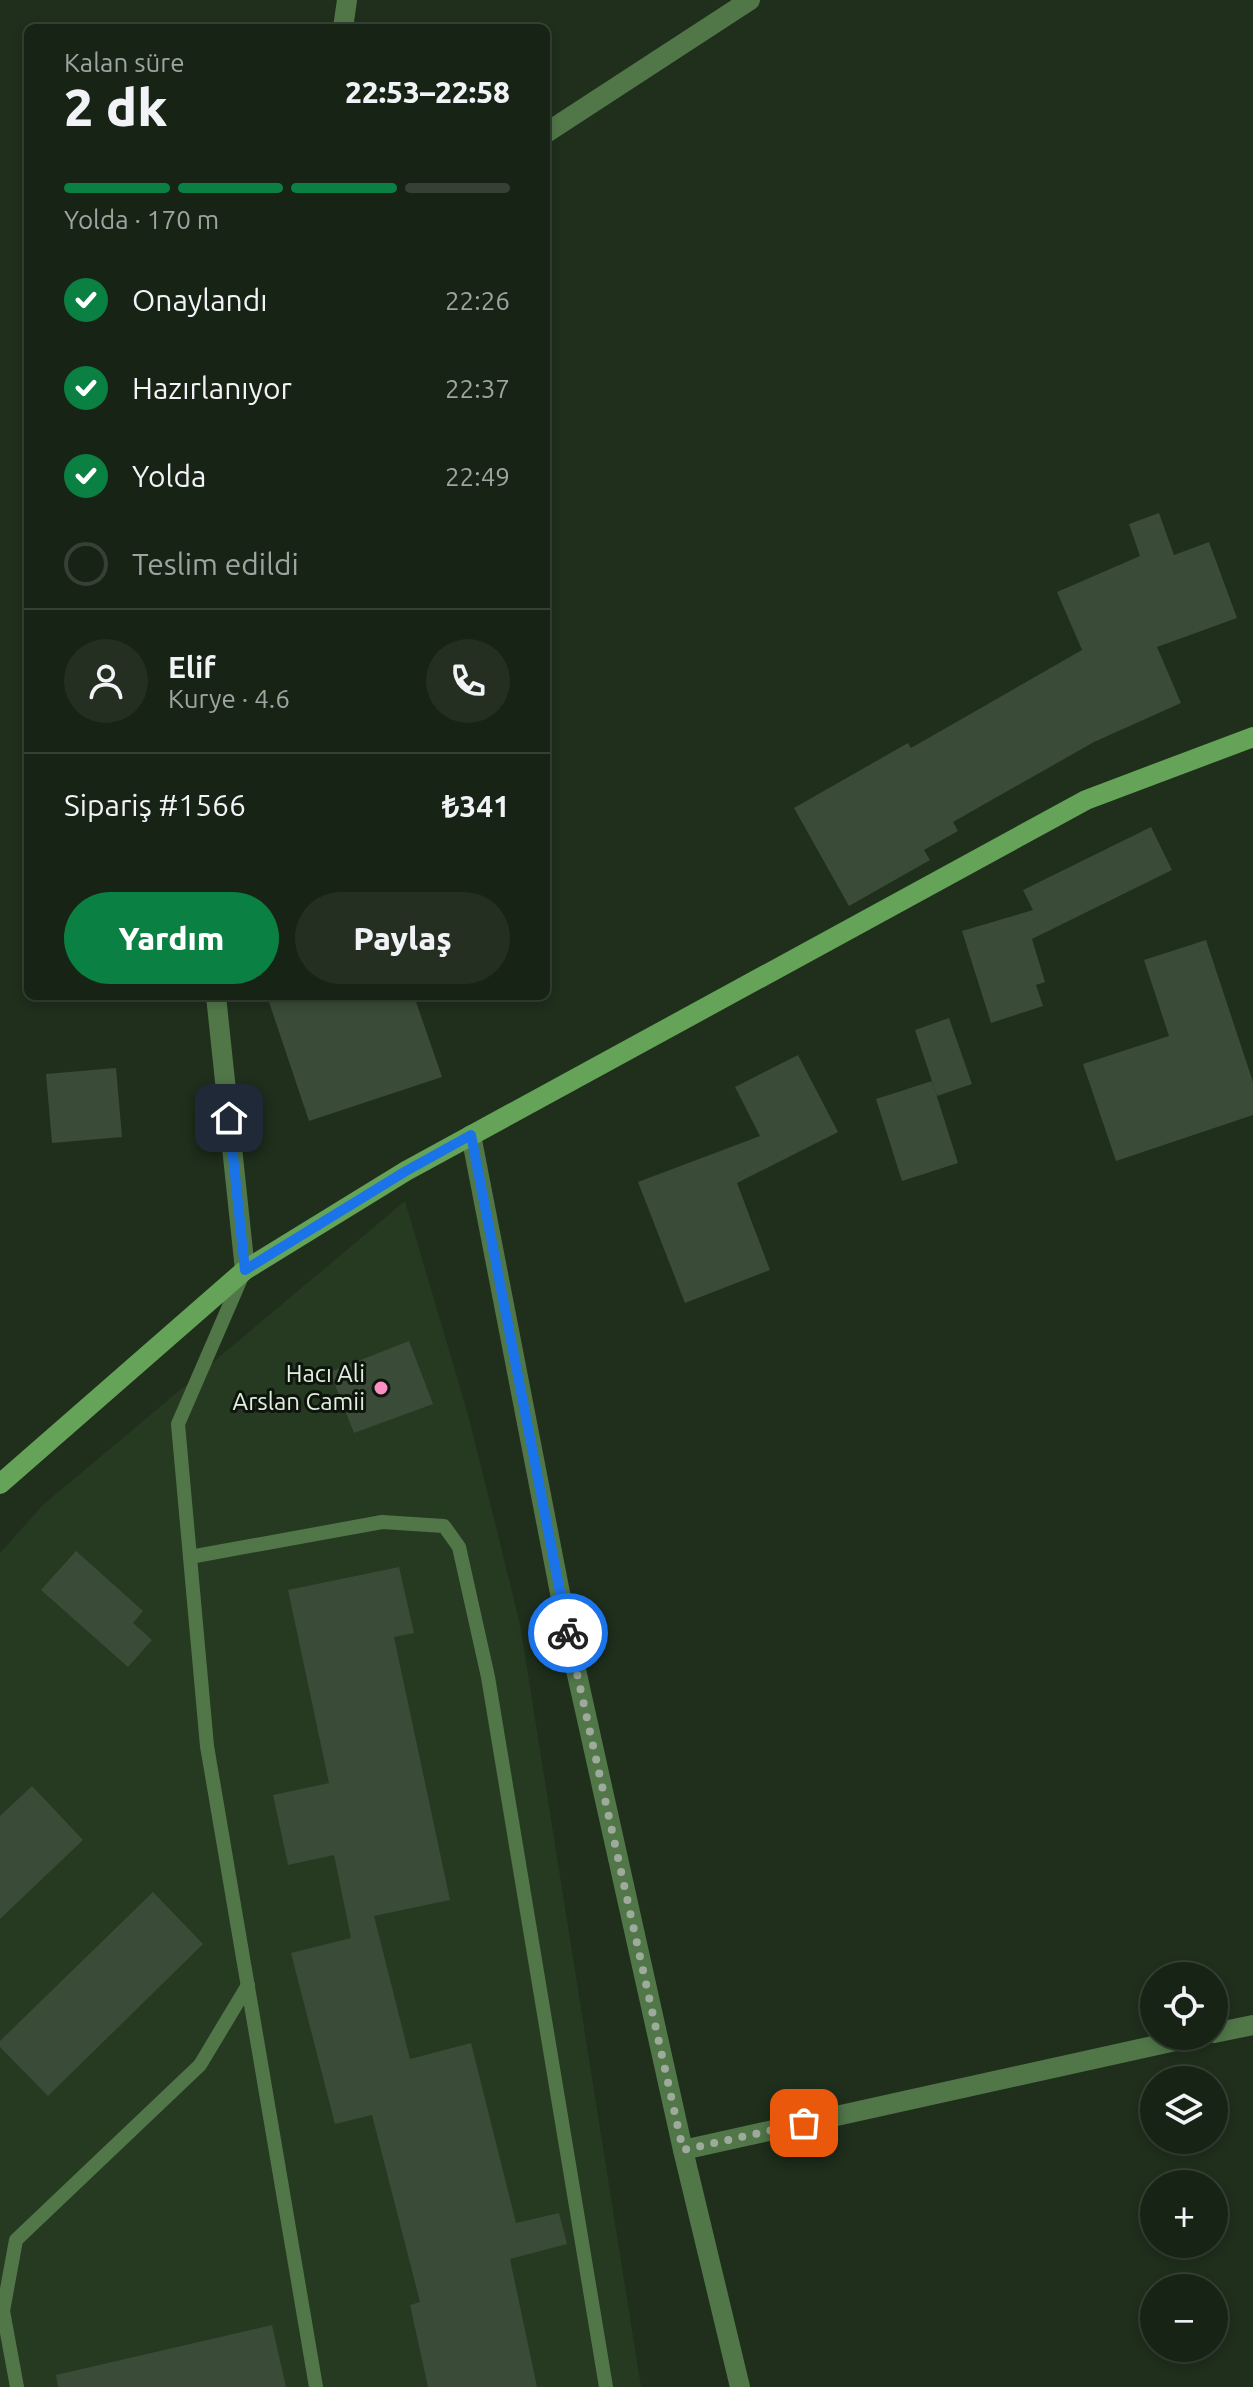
<!DOCTYPE html>
<html lang="tr">
<head>
<meta charset="utf-8">
<style>
  :root { --surface:#172315; --page:#242f22; --text:#f1f3f6; --muted:#9ea4a0; --line:#364034; --accent:#0b8043 }
  body { margin:0; font-family:Ubuntu,sans-serif; background:var(--page); color:var(--text); height:100vh; display:flex; flex-direction:column; font-size:30px; white-space:nowrap }
  * { box-sizing:border-box; margin:0 }
  p { font-size:26px; color:var(--muted) }
  .icon { flex:none; width:44px; height:44px; fill:none; stroke:currentColor; stroke-width:2; stroke-linecap:round; stroke-linejoin:round }
  .map { position:relative; flex:1; overflow:hidden }
  .side { position:absolute; left:24px; top:24px; width:526px; height:976px; display:flex; flex-direction:column; background:var(--surface); border-radius:12px; box-shadow:0 4px 12px #0003,0 0 0 2px var(--line) }
  .side>* { flex:none }
  .controls { position:absolute; left:1140px; top:1962px; display:grid; gap:16px }
  .controls a { display:grid; place-items:center; width:88px; height:88px; border-radius:50%; background:var(--surface); box-shadow:0 4px 12px #0003,0 0 0 2px var(--line); font-size:40px }
  .pin { position:absolute; display:grid; place-items:center; width:68px; height:68px; color:#fff; margin:-34px; border-radius:16px; box-shadow:0 4px 12px #0006 }
  .courier { position:absolute; display:grid; place-items:center; width:80px; height:80px; margin:-40px; border:6px solid #1a73e8; border-radius:50%; background:#fff; color:#222; box-shadow:0 2px 10px #0007 }
  .summary em { font-style:normal; font-weight:800 }
  .summary div { display:flex; flex-direction:column-reverse }
  .summary { display:flex; align-items:center; justify-content:space-between; height:136px; padding:0 40px }
  h1 { font-size:52px; font-weight:800; line-height:60px }
  .bar { display:grid; grid-template-columns:repeat(4,1fr); gap:12px 8px; align-content:center; height:96px; padding:0 40px }
  .bar i { height:10px; border-radius:6px; background:var(--line) }
  .bar .on { background:var(--accent) }
  .bar p { grid-column:span 4 }
  .line { display:flex; align-items:center; gap:20px; padding:0 40px; border-top:2px solid var(--line) }
  .line div { flex:1 }
  .round { display:grid; place-items:center; flex:none; width:84px; height:84px; border-radius:42px; background:var(--page) }
  ol { padding:0 40px; list-style:none }
  li { display:flex; align-items:center; gap:24px; height:88px }
  li p { margin-inline-start:auto }
  li .icon { padding:8px; border-radius:50%; background:var(--accent); color:#fff; stroke-width:4 }
  li:last-child { color:var(--muted) }
  li i { width:44px; height:44px; border:4px solid var(--line); border-radius:50% }
  .button { display:flex; gap:16px; margin-top:auto; padding:16px 40px }
  .button a { flex:1; height:92px; border-radius:48px; background:var(--accent); color:#fff; font-size:32px; font-weight:800; line-height:92px; text-align:center }
  .button a+a { background:var(--page); color:var(--text) }
  .map>svg:first-child { display:block }
</style>
</head>
<body>
<div class="map">
<svg width="1253" height="2387" viewBox="0 0 1253 2387">
  <rect width="100%" height="100%" fill="#1f2f1c"/>
  <!-- built -->
  <polygon fill="#263a22" points="405,1201 468,1415 520,1624 641,2387 0,2387 0,1553 43,1505"/>
  <!-- building -->
  <g fill="#3a4b37">
    <polygon points="1159,513 1174,555 1209,542 1237,618 1157,647 1181,703 1094,742 953,822 958,831 924,850 930,860 849,906 794,808 908,743 911,748 1082,650 1057,592 1140,556 1129,524"/>
    <polygon points="1151,827 1172,870 1032,939 1045,982 1036,985 1043,1006 991,1023 962,931 1033,910 1023,890"/>
    <polygon points="1206,940 1253,1082 1253,1115 1116,1161 1083,1064 1169,1036 1144,960"/>
    <polygon points="267,996 414,996 442,1077 309,1121"/>
    <polygon points="949,1018 972,1084 937,1096 915,1030"/>
    <polygon points="798,1055 838,1132 737,1183 770,1270 685,1303 638,1182 760,1136 735,1087"/>
    <polygon points="116,1068 122,1137 52,1143 46,1074"/>
    <polygon points="932,1081 958,1163 902,1181 876,1099"/>
    <polygon points="409,1341 433,1404 354,1433 330,1372"/>
    <polygon points="76,1551 143,1611 133,1623 152,1640 128,1667 41,1590"/>
    <polygon points="399,1567 414,1633 394,1637 450,1900 374,1916 410,2059 471,2043 516,2223 559,2213 567,2244 510,2259 537,2387 428,2387 410,2305 420,2302 372,2115 335,2124 291,1953 351,1938 334,1855 288,1865 273,1795 329,1783 288,1590"/>
    <polygon points="32,1786 83,1840 0,1919 0,1816"/>
    <polygon points="153,1892 203,1944 48,2096 0,2047 0,2041"/>
    <polygon points="272,2325 286,2387 58,2387 56,2375"/>
  </g>
  <g fill="none" stroke-linecap="round" stroke-linejoin="round">
    <!-- lane -->
    <g stroke="#517749" stroke-width="14">
      <polyline points="243,1274 178,1424 207,1746 316,2387"/>
      <polyline points="190,1557 382,1522 444,1526 459,1547 488,1677 606,2387"/>
      <polyline points="17,2387 3,2311 16,2240 200,2065 248,1985"/>
    </g>
    <!-- street -->
    <g stroke="#517749" stroke-width="20">
      <polyline points="343,28 347,0"/>
      <polyline points="546,133 750,0"/>
      <polyline points="216,996 245,1270"/>
      <polyline points="471,1135 568,1634 683,2150 740,2387"/>
      <polyline points="1214,2033 1253,2025"/>
      <polyline points="683,2150 1198,2036"/>
    </g>
    <!-- secondary -->
    <polyline stroke="#64a358" stroke-width="20" points="0,1484 245,1270 406,1171 1086,800 1253,737"/>
  </g>
  <g fill="none" stroke-linecap="round" stroke-linejoin="round">
    <!-- done -->
    <polyline stroke="#9eaa9c" stroke-width="8" stroke-dasharray="0 14.4" points="568,1633 683,2150 804,2123"/>
    <!-- route -->
    <polyline stroke="#1a73e8" stroke-width="10" points="229,1118 245,1270 406,1171 471,1135 568,1633"/>
  </g>
  <!-- markers -->
  <circle fill="#fb8fc4" stroke="#0e150c" stroke-width="3" cx="381" cy="1388" r="8"/>
  <g text-anchor="middle" stroke-width="6" stroke-linejoin="round" paint-order="stroke">
    <!-- poi labels -->
    <g font-size="24" fill="#e3ede1" stroke="#0e150c" text-anchor="end">
      <text x="365" y="1382">Hacı Ali<tspan x="365" dy="28">Arslan Camii</tspan></text>
    </g>
  </g>
</svg>
<div class="controls">
<a><svg class="icon" aria-label="locate" viewBox="0 0 24 24"><circle cx="12" cy="12" r="6"/><path d="M12 2v4M12 18v4M2 12h4M18 12h4"/></svg></a>
<a><svg class="icon" aria-label="layers" viewBox="0 0 24 24"><path d="M12 4l9 5-9 5-9-5zM3 14l9 5 9-5"/></svg></a>
<a>+</a>
<a>−</a>
</div>
<div class="pin" style="left:804px;top:2123px;background:#ea580c"><svg class="icon" aria-label="bag" viewBox="0 0 24 24"><path d="M5 8h14l-1 12H6zM9 8a3 3 0 0 1 6 0"/></svg></div>
<div class="pin" style="left:229px;top:1118px;background:#1f2937"><svg class="icon" aria-label="home" viewBox="0 0 24 24"><path d="M3 11l9-7 9 7M6 9v11h12V9"/></svg></div>
<div class="courier" style="left:568px;top:1633px"><svg class="icon" aria-label="bike" viewBox="0 0 24 24"><circle cx="6" cy="16" r="4"/><circle cx="18" cy="16" r="4"/><path d="M6 16l4-8h5l3 8M10 8l3 8H6M13 5h3"/></svg></div>
<section class="side">
<div class="summary"><div><h1>2 dk</h1><p>Kalan süre</p></div><em>22:53–22:58</em></div>
<div class="bar"><i class="on"></i><i class="on"></i><i class="on"></i><i></i><p>Yolda · 170 m</p></div>
<ol>
<li><svg class="icon" aria-label="check" viewBox="0 0 24 24"><path d="M5 12l5 5 9-10"/></svg>Onaylandı<p>22:26</p></li>
<li><svg class="icon" aria-label="check" viewBox="0 0 24 24"><path d="M5 12l5 5 9-10"/></svg>Hazırlanıyor<p>22:37</p></li>
<li><svg class="icon" aria-label="check" viewBox="0 0 24 24"><path d="M5 12l5 5 9-10"/></svg>Yolda<p>22:49</p></li>
<li><i></i>Teslim edildi</li>
</ol>
<div class="line" style="height:144px"><a class="round"><svg class="icon" aria-label="person" viewBox="0 0 24 24"><circle cx="12" cy="8" r="4"/><path d="M4 21q1-7 8-7t8 7"/></svg></a><div><b>Elif</b><p>Kurye · 4.6</p></div><a class="round"><svg class="icon" aria-label="phone" viewBox="0 0 24 24"><path d="M5 4h4l2 5-3 2q2 4 5 5l2-3 5 2v4C11 20 4 13 5 4z"/></svg></a></div>
<div class="line" style="height:104px"><div>Sipariş #1566</div><b>₺341</b></div>
<div class="button"><a>Yardım</a><a>Paylaş</a></div>
</section>
</div>
</body>
</html>
